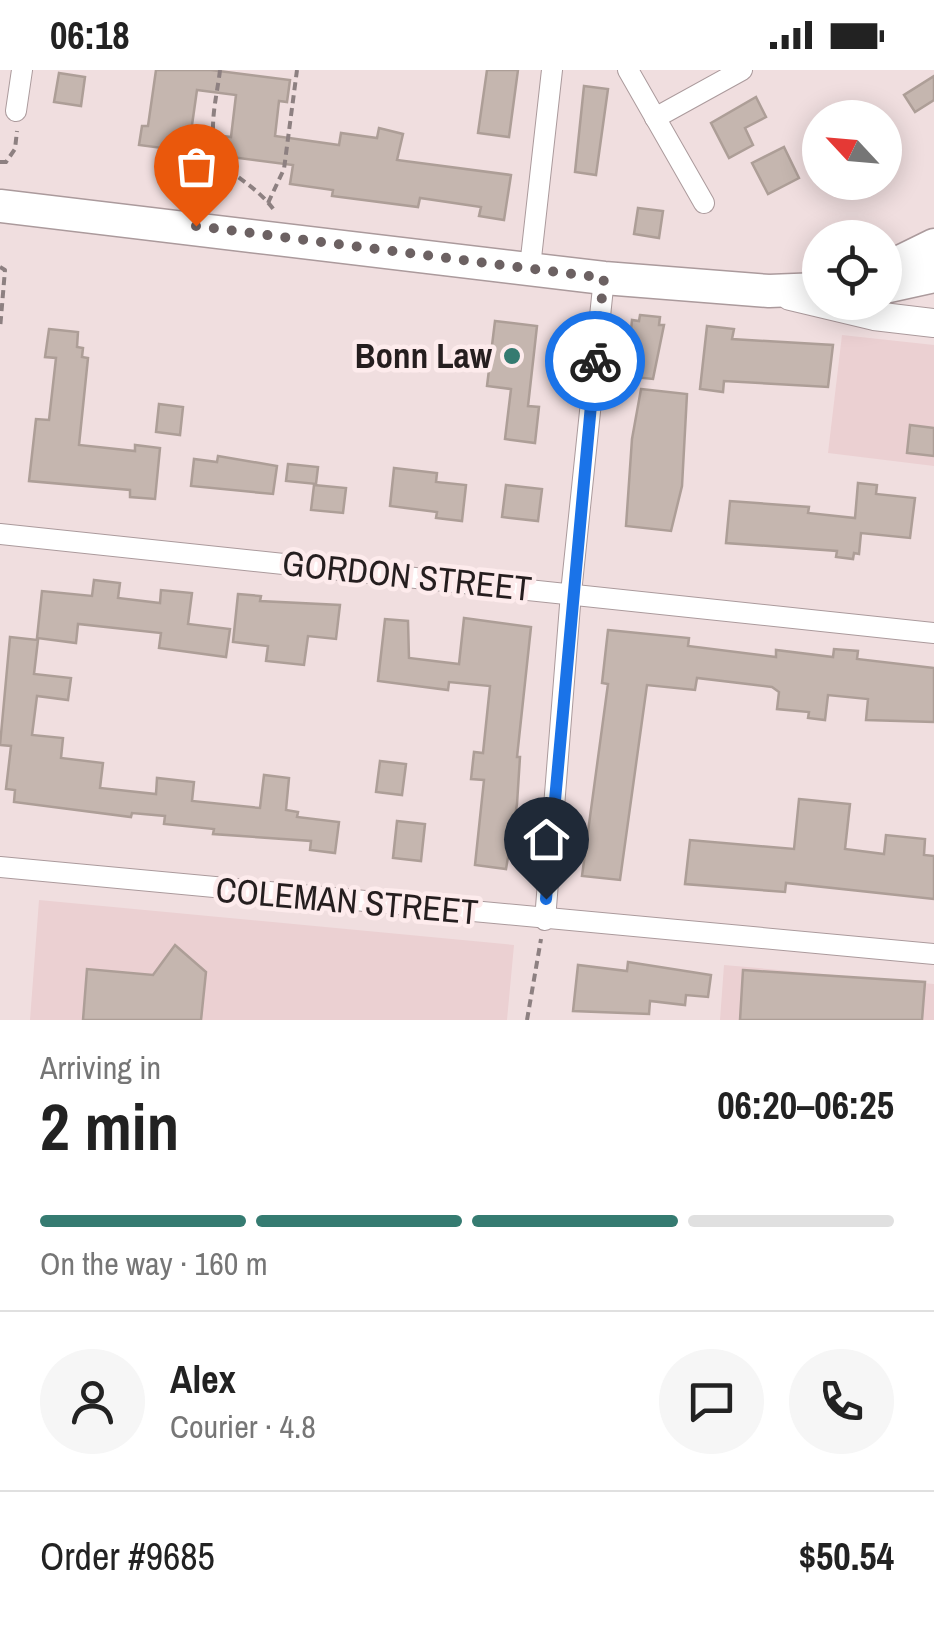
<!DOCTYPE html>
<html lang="en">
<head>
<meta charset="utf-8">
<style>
  :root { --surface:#fff; --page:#f6f6f6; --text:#222; --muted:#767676; --line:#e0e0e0; --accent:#357b71 }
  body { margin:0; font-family:"Archivo Narrow",sans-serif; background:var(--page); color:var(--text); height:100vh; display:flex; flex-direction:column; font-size:38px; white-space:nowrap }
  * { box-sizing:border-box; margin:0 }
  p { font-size:32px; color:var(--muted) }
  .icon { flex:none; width:55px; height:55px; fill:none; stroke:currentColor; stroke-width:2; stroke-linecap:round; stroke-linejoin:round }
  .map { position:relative; height:950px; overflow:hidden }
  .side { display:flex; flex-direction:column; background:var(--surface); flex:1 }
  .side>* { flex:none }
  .needle { width:65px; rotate:296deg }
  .fabs { position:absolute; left:802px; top:30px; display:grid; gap:20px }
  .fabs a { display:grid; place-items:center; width:100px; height:100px; border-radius:50%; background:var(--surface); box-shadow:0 5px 25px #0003; font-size:50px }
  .pin { position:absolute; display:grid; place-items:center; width:85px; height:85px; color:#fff; margin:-102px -42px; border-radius:50% 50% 50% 0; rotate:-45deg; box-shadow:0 0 10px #0007 }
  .pin .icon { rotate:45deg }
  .courier { position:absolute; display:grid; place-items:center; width:100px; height:100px; margin:-50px; border:8px solid #1a73e8; border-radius:50%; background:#fff; color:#222; box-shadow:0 2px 12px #0007 }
  .head em { font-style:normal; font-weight:700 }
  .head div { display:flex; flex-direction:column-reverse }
  .head { display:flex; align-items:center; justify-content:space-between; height:170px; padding:0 40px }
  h1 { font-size:65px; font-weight:700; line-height:75px }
  .bar { display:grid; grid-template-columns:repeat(4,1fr); gap:15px 10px; align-content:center; height:120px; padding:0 40px }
  .bar i { height:12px; border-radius:8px; background:var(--line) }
  .bar .on { background:var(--accent) }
  .bar p { grid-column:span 4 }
  .line { display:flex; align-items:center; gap:25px; padding:0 40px; border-top:2px solid var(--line) }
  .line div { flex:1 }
  .round { display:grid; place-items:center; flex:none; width:105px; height:105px; border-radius:52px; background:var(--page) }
  .status { display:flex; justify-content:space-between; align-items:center; height:70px; padding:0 50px; background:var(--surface); direction:ltr }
  .status svg { height:28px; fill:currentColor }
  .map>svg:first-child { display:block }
</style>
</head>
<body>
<div class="status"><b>06:18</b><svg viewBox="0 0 49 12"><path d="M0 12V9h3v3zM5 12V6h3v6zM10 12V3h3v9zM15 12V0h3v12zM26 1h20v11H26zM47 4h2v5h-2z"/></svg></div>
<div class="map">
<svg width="934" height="950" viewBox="0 0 934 950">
  <rect width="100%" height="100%" fill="#f0dedf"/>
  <!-- built -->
  <g fill="#ebd0d2">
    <polygon points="842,265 934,275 934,396 828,383"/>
    <polygon points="39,830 514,875 507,950 30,950"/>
    <polygon points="724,895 934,914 934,950 720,950"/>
  </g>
  <!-- building -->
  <g fill="#c5b6af" stroke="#ad9e97" stroke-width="2.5" fill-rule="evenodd">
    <path d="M156,0H211L290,10L287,32L279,31L275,66L339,75L341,63L377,68L379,58L403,64L397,90L511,105L504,150L479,146L481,137L420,128L418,137L332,126L333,120L290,114L293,95L139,75L142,56H148ZM197,20L236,25L231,67L191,62Z"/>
    <polygon points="487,0 518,0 509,67 478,63"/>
    <polygon points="59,3 85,7 81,36 54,32"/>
    <polygon points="934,6 934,30 915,42 904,25"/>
    <polygon points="584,16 608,19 596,105 575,102"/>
    <polygon points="756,27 766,47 745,58 753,75 729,88 711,53"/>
    <polygon points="784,77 799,108 768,124 752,93"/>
    <polygon points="638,138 663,141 659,168 634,164"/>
    <polygon points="640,245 660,247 659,255 664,255 653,309 632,307 637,272 630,271 632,250 639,251"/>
    <polygon points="495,251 537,256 528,336 539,337 535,373 505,369 511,319 487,316"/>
    <polygon points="707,256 734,259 732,269 833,275 828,317 724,311 723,322 700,319"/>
    <polygon points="49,259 78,262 77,277 83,278 82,287 88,288 79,375 135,381 135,375 160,378 155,429 130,427 130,420 29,411 36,349 49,350 56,288 45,287"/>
    <polygon points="641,319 687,324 682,416 671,461 626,456 632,369"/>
    <polygon points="159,334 183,337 180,365 156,362"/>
    <polygon points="910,355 934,358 934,386 907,383"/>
    <polygon points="218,386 277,396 273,424 191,416 194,389 217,392"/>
    <polygon points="288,394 318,397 316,414 286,411"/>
    <polygon points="394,398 437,403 436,412 466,415 462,451 436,448 437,442 390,436"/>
    <polygon points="858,413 877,415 876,424 915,428 910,468 861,463 859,484 854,483 853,489 836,487 837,481 726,473 730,431 809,437 808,443 855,448"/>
    <polygon points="314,415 346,418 343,443 311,440"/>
    <polygon points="506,415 542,419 538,451 502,447"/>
    <polygon points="94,510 120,513 118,528 160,533 161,520 192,523 188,554 230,559 226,587 159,578 161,563 78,554 76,573 37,568 42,521 92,526"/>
    <polygon points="238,524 261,526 260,531 340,535 336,569 308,566 304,595 266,591 268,576 233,572"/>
    <polygon points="464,548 531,557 517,687 520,687 517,734 506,799 475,795 484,710 471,709 474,682 483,683 490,616 449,612 448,620 378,611 385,549 408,551 409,588 459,594"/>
    <polygon points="608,560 689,568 688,576 776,587 776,580 833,587 834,579 858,581 857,589 934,598 934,652 866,650 868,629 828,625 825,650 808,648 809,642 777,639 779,622 772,617 697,608 695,620 647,615 620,810 582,806 608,614 602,613"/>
    <polygon points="10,567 38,570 34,604 71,608 68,630 37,626 32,665 63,668 61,688 103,693 100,718 156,724 157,708 194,712 192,731 260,738 264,705 289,708 286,740 298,742 297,747 339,752 335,783 310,780 311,771 213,764 214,759 164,754 165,746 132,743 131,747 14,732 15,720 6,719 11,676 0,675"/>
    <polygon points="380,691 406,694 402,725 376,722"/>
    <polygon points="799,729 850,734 845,779 884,784 886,765 925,769 924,785 934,786 934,829 786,813 785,822 685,814 690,770 794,779"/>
    <polygon points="397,751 425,754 421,791 393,788"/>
    <polygon points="175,875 206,902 201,950 83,950 87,899 153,905"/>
    <polygon points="628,892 711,905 708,927 686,925 685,935 650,931 649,944 573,941 578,895 627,901"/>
    <polygon points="743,900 925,912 922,950 740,950"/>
  </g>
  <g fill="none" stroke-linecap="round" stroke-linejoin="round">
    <defs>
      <g id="street">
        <polyline points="628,0 704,133"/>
        <polyline points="16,41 22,0"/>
        <polyline points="655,48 742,0"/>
        <polyline points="530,197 552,0"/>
        <polyline points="0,464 934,563"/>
        <polyline points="0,797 934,884"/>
        <polyline points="545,850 571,523 604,208"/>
      </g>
      <polyline id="secondary" points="790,226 874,246 934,253"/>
      <g id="primary">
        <polyline points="0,136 604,208 769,221 820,219"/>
        <polyline points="885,199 934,175"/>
        <polyline points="885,217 934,206"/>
      </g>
    </defs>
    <!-- street casing -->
    <use href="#street" stroke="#ab9a9c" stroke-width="22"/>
    <!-- secondary casing -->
    <use href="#secondary" stroke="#ab9a9c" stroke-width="30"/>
    <!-- primary casing -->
    <use href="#primary" stroke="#ab9a9c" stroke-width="35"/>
    <!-- path -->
    <g stroke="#8d8081" stroke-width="4" stroke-dasharray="8 5" stroke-linecap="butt">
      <path d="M220,0C217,29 202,77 228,99C245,113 260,121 274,140"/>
      <polyline points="0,92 6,92 15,79 17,61"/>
      <polyline points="268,133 284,99 297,0"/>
      <polyline points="0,197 5,200 0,259"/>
      <polyline points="527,950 541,869"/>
    </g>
    <!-- street -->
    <use href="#street" stroke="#fff" stroke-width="20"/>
    <!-- secondary -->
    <use href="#secondary" stroke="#fff" stroke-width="28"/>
    <!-- primary -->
    <use href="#primary" stroke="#fff" stroke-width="32"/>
  </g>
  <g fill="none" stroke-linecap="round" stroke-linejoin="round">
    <!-- done -->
    <polyline stroke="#6c6162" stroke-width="10" stroke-dasharray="0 18" points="196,156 604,208 595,291"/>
    <!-- route -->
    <polyline stroke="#1a73e8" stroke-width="12" points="546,829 595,291"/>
  </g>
  <!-- markers -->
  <circle fill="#357b71" stroke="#fdebec" stroke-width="4" cx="512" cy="286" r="10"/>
  <g text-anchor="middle" stroke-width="9" stroke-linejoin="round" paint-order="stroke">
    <!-- poi labels -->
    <g font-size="35" font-weight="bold" fill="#251e1f" stroke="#fdebec" text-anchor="end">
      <text x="492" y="298">Bonn Law</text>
    </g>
    <!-- street labels -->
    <g font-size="35" fill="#251e1f" stroke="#fdebec">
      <text transform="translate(407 506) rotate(6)" y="12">GORDON STREET</text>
      <text transform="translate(347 831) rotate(5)" y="12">COLEMAN STREET</text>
    </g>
  </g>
</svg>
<div class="fabs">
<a><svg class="needle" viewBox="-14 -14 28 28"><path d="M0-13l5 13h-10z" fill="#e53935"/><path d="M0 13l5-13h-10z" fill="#767676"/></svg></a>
<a><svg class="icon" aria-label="locate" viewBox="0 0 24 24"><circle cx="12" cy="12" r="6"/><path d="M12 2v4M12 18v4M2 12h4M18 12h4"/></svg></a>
</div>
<div class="pin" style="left:196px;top:156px;background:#ea580c"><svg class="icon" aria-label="bag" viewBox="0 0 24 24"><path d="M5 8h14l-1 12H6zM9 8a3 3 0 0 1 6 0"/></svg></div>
<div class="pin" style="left:546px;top:829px;background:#1f2937"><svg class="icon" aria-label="home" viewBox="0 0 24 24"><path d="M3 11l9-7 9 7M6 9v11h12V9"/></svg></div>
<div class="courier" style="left:595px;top:291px"><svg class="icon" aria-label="bike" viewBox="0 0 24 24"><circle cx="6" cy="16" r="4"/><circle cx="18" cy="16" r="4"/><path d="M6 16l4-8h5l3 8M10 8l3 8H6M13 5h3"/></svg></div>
</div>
<section class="side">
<div class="head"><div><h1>2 min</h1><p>Arriving in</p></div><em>06:20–06:25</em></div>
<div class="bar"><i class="on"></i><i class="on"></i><i class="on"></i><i></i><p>On the way · 160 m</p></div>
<div class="line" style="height:180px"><a class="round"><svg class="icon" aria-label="person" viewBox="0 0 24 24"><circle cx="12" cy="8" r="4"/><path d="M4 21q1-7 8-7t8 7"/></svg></a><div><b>Alex</b><p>Courier · 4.8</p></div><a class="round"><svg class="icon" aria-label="chat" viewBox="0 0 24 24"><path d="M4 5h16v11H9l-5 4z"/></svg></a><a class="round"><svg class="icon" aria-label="phone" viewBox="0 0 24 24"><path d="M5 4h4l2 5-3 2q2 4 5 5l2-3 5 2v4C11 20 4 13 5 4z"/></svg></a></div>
<div class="line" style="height:130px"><div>Order #9685</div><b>$50.54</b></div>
</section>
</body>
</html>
